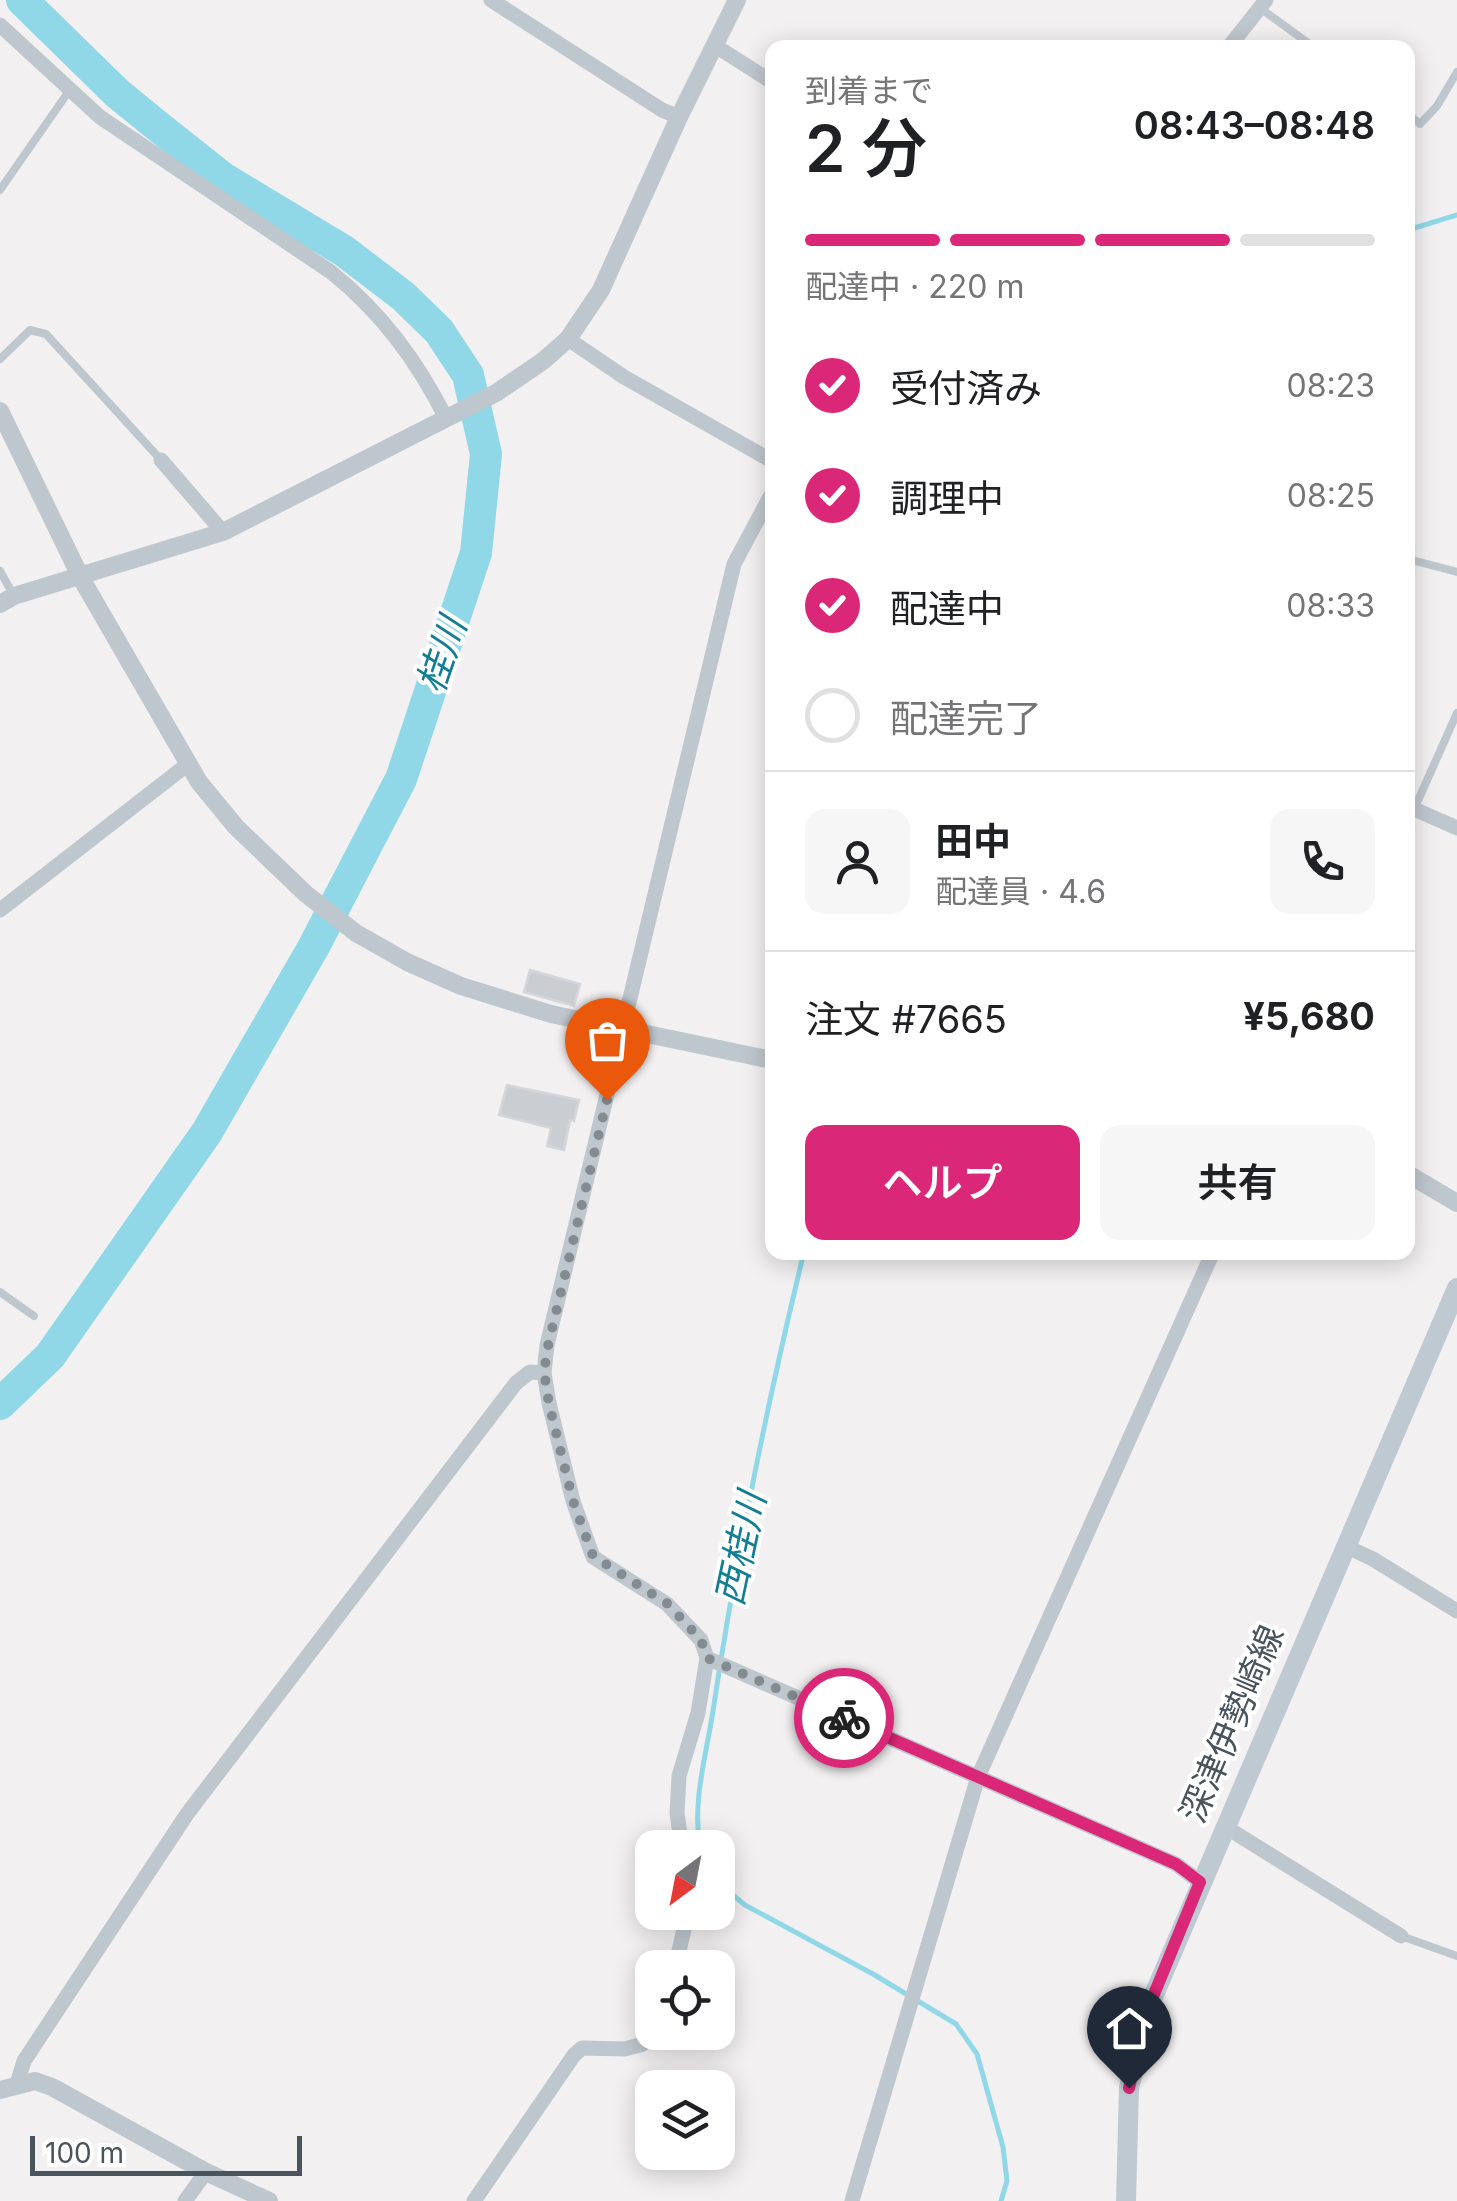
<!DOCTYPE html>
<html lang="ja">
<head>
<meta charset="utf-8">
<style>
  :root { --surface:#fff; --page:#f6f6f6; --text:#202124; --muted:#757577; --line:#e0e0e0; --accent:#db2777 }
  body { margin:0; font-family:Inter,"Noto Sans JP",sans-serif; background:var(--page); color:var(--text); height:100vh; display:flex; flex-direction:column; font-size:38px; white-space:nowrap }
  * { box-sizing:border-box; margin:0 }
  p { font-size:32px; color:var(--muted) }
  .icon { flex:none; width:55px; height:55px; fill:none; stroke:currentColor; stroke-width:2; stroke-linecap:round; stroke-linejoin:round }
  .map { position:relative; flex:1; overflow:hidden }
  .details { position:absolute; left:765px; top:40px; width:650px; height:1220px; display:flex; flex-direction:column; background:var(--surface); border-radius:20px; box-shadow:0 5px 25px #0003 }
  .details>* { flex:none }
  .needle { width:65px; rotate:212deg }
  .buttons { position:absolute; left:635px; top:1830px; display:grid; gap:20px }
  .buttons a { display:grid; place-items:center; width:100px; height:100px; border-radius:20px; background:var(--surface); box-shadow:0 5px 25px #0003; font-size:50px }
  .scale { position:absolute; left:30px; bottom:25px; width:272px; box-sizing:border-box; padding-left:10px; border:5px solid #49545c; border-top:0; font-size:28px; line-height:35px; white-space:nowrap; color:#49545c; -webkit-text-stroke:8px #fff; paint-order:stroke }
  .pin { position:absolute; display:grid; place-items:center; width:85px; height:85px; color:#fff; margin:-102px -42px; border-radius:50% 50% 50% 0; rotate:-45deg; box-shadow:0 0 10px #0007 }
  .pin .icon { rotate:45deg }
  .courier { position:absolute; display:grid; place-items:center; width:100px; height:100px; margin:-50px; border:8px solid #db2777; border-radius:50%; background:#fff; color:#222; box-shadow:0 2px 12px #0007 }
  .headline em { font-style:normal; font-weight:600 }
  .headline div { display:flex; flex-direction:column-reverse }
  .headline { display:flex; align-items:center; justify-content:space-between; height:170px; padding:0 40px }
  h1 { font-size:65px; font-weight:600; line-height:75px }
  .bar { display:grid; grid-template-columns:repeat(4,1fr); gap:15px 10px; align-content:center; height:120px; padding:0 40px }
  .bar i { height:12px; border-radius:8px; background:var(--line) }
  .bar .current { background:var(--accent) }
  .bar p { grid-column:span 4 }
  .line { display:flex; align-items:center; gap:25px; padding:0 40px; border-top:2px solid var(--line) }
  .line div { flex:1 }
  .round { display:grid; place-items:center; flex:none; width:105px; height:105px; border-radius:20px; background:var(--page) }
  ol { padding:0 40px; list-style:none }
  li { display:flex; align-items:center; gap:30px; height:110px }
  li p { margin-inline-start:auto }
  li .icon { padding:10px; border-radius:50%; background:var(--accent); color:#fff; stroke-width:4 }
  li:last-child { color:var(--muted) }
  li i { width:55px; height:55px; border:5px solid var(--line); border-radius:50% }
  .button { display:flex; gap:20px; margin-top:auto; padding:20px 40px }
  .button a { flex:1; height:115px; border-radius:20px; background:var(--accent); color:#fff; font-size:40px; font-weight:600; line-height:115px; text-align:center }
  .button a+a { background:var(--page); color:var(--text) }
  .map>svg:first-child { display:block }
</style>
</head>
<body>
<div class="map">
<svg width="1457" height="2201" viewBox="0 0 1457 2201">
  <rect width="100%" height="100%" fill="#f2f0f0"/>
  <g fill="none" stroke-linecap="round" stroke-linejoin="round">
    <!-- stream -->
    <g stroke="#90d8e7" stroke-width="5">
      <polyline points="1408,230 1457,215"/>
      <path d="M700,1848C692,1802 706,1756 713,1711C736,1557 767,1404 804,1252"/>
      <polyline points="718,1883 745,1905 873,1974 956,2024 977,2054 1003,2147 1007,2181 1001,2201"/>
    </g>
    <!-- river -->
    <polyline stroke="#90d8e7" stroke-width="32" points="0,1404 50,1356 207,1132 313,948 401,779 476,553 486,454 468,375 439,331 403,296 344,251 223,178 155,124 117,93 22,0"/>
  </g>
  <!-- building -->
  <g fill="#cacdd2" stroke="#d4d6db" stroke-width="2.5">
    <polygon points="530,970 580,984 574,1006 524,992"/>
    <polygon points="507,1085 579,1100 574,1121 570,1120 564,1150 547,1146 551,1128 499,1115"/>
  </g>
  <g fill="none" stroke-linecap="round" stroke-linejoin="round">
    <!-- service -->
    <g stroke="#bfc7ce" stroke-width="8">
      <polyline points="1260,8 1315,48"/>
      <polyline points="1408,114 1420,124 1437,106 1457,72"/>
      <polyline points="0,190 69,91"/>
      <polyline points="0,359 30,330 46,334 161,460"/>
      <polyline points="1408,559 1457,572"/>
      <polyline points="0,571 14,596"/>
      <polyline points="1408,823 1457,713"/>
      <polyline points="0,1292 34,1316"/>
      <polyline points="1401,1936 1457,1956"/>
    </g>
    <!-- minor -->
    <g stroke="#bfc7ce" stroke-width="15">
      <polyline points="491,0 662,110 679,117"/>
      <path d="M0,25L100,117L331,272C382,313 417,361 446,418"/>
      <polyline points="714,45 772,82"/>
      <polyline points="1228,48 1266,0"/>
      <polyline points="568,339 624,377 772,461"/>
      <polyline points="161,460 223,532"/>
      <polyline points="772,493 734,564 547,1345 544,1373 549,1403 573,1501 593,1557 667,1604 701,1640 707,1658 1176,1864 1200,1882"/>
      <polyline points="1414,809 1457,828"/>
      <polyline points="0,910 188,764"/>
      <polyline points="1345,1546 1373,1559 1457,1611"/>
      <polyline points="1224,1826 1401,1936"/>
      <polyline points="682,1848 677,1813 679,1776 698,1713 707,1658"/>
      <polyline points="675,1968 688,1912"/>
      <polyline points="17,2084 24,2061 187,1814 516,1383 530,1372 544,1373"/>
      <polyline points="185,2201 206,2172"/>
      <polyline points="474,2201 574,2055 582,2048 625,2049 643,2044 652,2029"/>
      <polyline points="852,2201 978,1777 1213,1252"/>
    </g>
    <!-- tertiary -->
    <g stroke="#bfc7ce" stroke-width="18">
      <polyline points="0,411 81,578 199,782 236,827 306,894 356,933 407,962 461,986 551,1014 772,1060"/>
      <polyline points="0,604 14,596 223,532 496,393 543,361 568,339 601,290 679,117 737,0"/>
      <polyline points="1408,1174 1457,1203"/>
      <polyline points="0,2090 35,2081 52,2087 206,2172 269,2201"/>
    </g>
    <!-- secondary -->
    <polyline stroke="#bec9d2" stroke-width="20" points="1126,2201 1129,2088 1150,2004 1457,1288"/>
  </g>
  <g fill="none" stroke-linecap="round" stroke-linejoin="round">
    <!-- done -->
    <polyline stroke="#848b90" stroke-width="10" stroke-dasharray="0 18" points="607,1100 548,1346 544,1372 549,1404 573,1501 593,1556 668,1604 701,1640 707,1658 844,1718"/>
    <!-- route -->
    <polyline stroke="#db2777" stroke-width="12" points="844,1718 1176,1864 1200,1882 1150,2004 1129,2088"/>
  </g>
  <g text-anchor="middle" stroke-width="8" stroke-linejoin="round" paint-order="stroke">
    <!-- street labels -->
    <g font-size="35" fill="#49545c" stroke="#fff">
      <text transform="translate(1232 1724) rotate(-67)" y="12">深津伊勢崎線</text>
    </g>
    <!-- water labels -->
    <g font-size="38" font-style="italic" fill="#147e95" stroke="#fff">
      <text transform="translate(442 655) rotate(-71)" y="13">桂川</text>
      <text transform="translate(741 1549) rotate(-78)" y="13">西桂川</text>
    </g>
  </g>
</svg>
<div class="buttons">
<a><svg class="needle" viewBox="-14 -14 28 28"><path d="M0-13l5 13h-10z" fill="#e53935"/><path d="M0 13l5-13h-10z" fill="#757577"/></svg></a>
<a><svg class="icon" aria-label="locate" viewBox="0 0 24 24"><circle cx="12" cy="12" r="6"/><path d="M12 2v4M12 18v4M2 12h4M18 12h4"/></svg></a>
<a><svg class="icon" aria-label="layers" viewBox="0 0 24 24"><path d="M12 4l9 5-9 5-9-5zM3 14l9 5 9-5"/></svg></a>
</div>
<div class="scale">100 m</div>
<div class="pin" style="left:607px;top:1100px;background:#ea580c"><svg class="icon" aria-label="bag" viewBox="0 0 24 24"><path d="M5 8h14l-1 12H6zM9 8a3 3 0 0 1 6 0"/></svg></div>
<div class="pin" style="left:1129px;top:2088px;background:#1f2937"><svg class="icon" aria-label="home" viewBox="0 0 24 24"><path d="M3 11l9-7 9 7M6 9v11h12V9"/></svg></div>
<div class="courier" style="left:844px;top:1718px"><svg class="icon" aria-label="bike" viewBox="0 0 24 24"><circle cx="6" cy="16" r="4"/><circle cx="18" cy="16" r="4"/><path d="M6 16l4-8h5l3 8M10 8l3 8H6M13 5h3"/></svg></div>
<section class="details">
<div class="headline"><div><h1>2 分</h1><p>到着まで</p></div><em>08:43–08:48</em></div>
<div class="bar"><i class="current"></i><i class="current"></i><i class="current"></i><i></i><p>配達中 · 220 m</p></div>
<ol>
<li><svg class="icon" aria-label="check" viewBox="0 0 24 24"><path d="M5 12l5 5 9-10"/></svg>受付済み<p>08:23</p></li>
<li><svg class="icon" aria-label="check" viewBox="0 0 24 24"><path d="M5 12l5 5 9-10"/></svg>調理中<p>08:25</p></li>
<li><svg class="icon" aria-label="check" viewBox="0 0 24 24"><path d="M5 12l5 5 9-10"/></svg>配達中<p>08:33</p></li>
<li><i></i>配達完了</li>
</ol>
<div class="line" style="height:180px"><a class="round"><svg class="icon" aria-label="person" viewBox="0 0 24 24"><circle cx="12" cy="8" r="4"/><path d="M4 21q1-7 8-7t8 7"/></svg></a><div><b>田中</b><p>配達員 · 4.6</p></div><a class="round"><svg class="icon" aria-label="phone" viewBox="0 0 24 24"><path d="M5 4h4l2 5-3 2q2 4 5 5l2-3 5 2v4C11 20 4 13 5 4z"/></svg></a></div>
<div class="line" style="height:130px"><div>注文 #7665</div><b>¥5,680</b></div>
<div class="button"><a>ヘルプ</a><a>共有</a></div>
</section>
</div>
</body>
</html>
